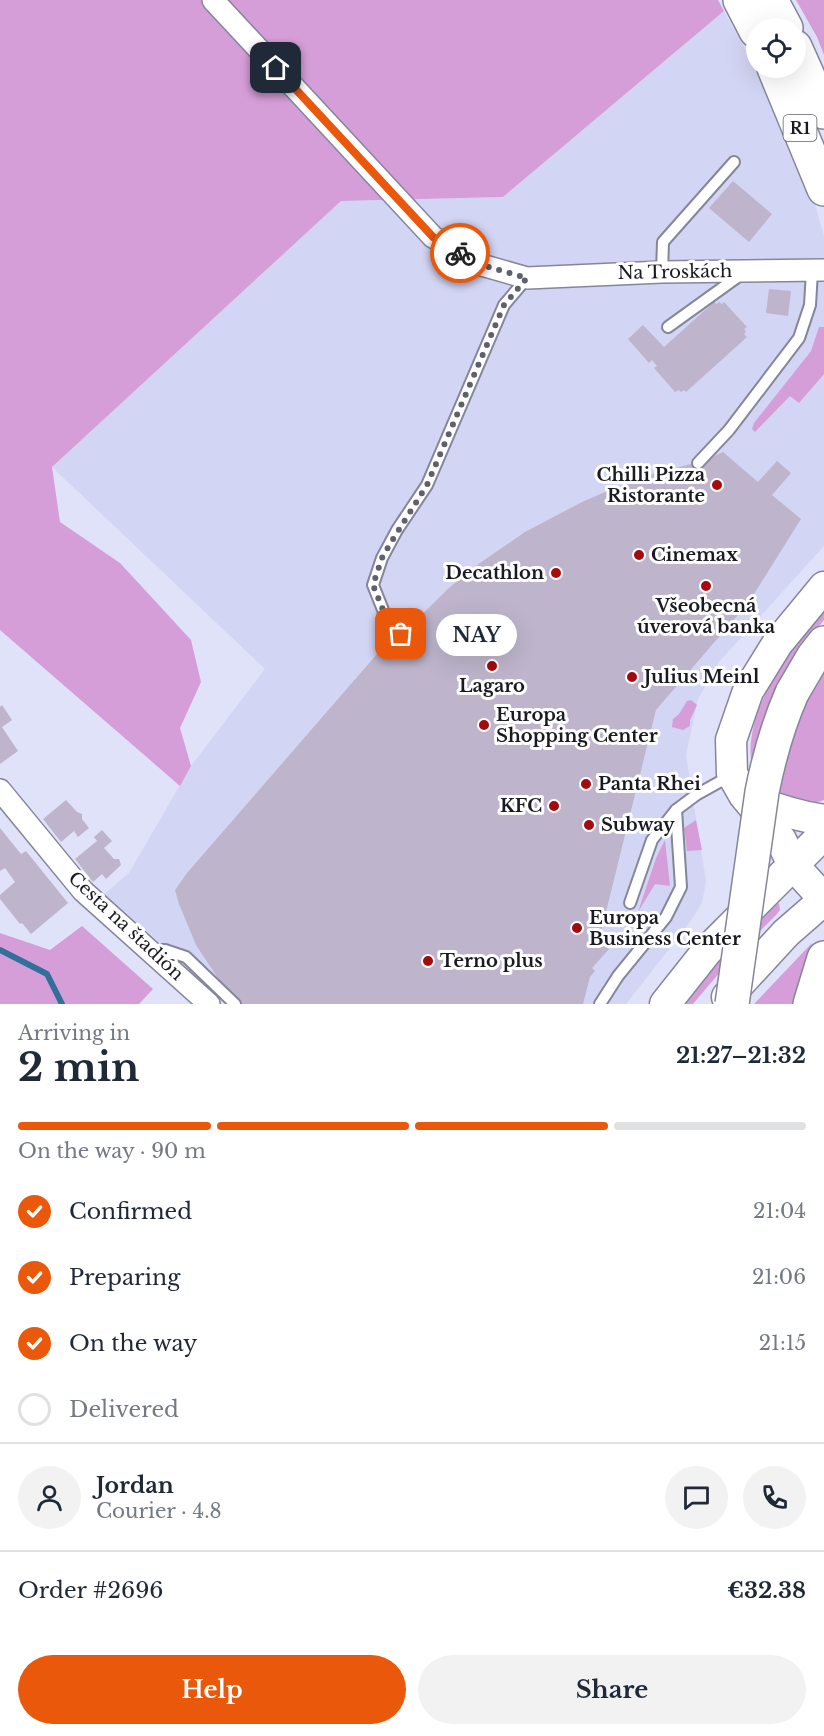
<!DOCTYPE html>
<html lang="en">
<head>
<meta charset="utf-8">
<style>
  :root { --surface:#fff; --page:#f2f2f3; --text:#1f2937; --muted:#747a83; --line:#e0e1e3; --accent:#ea580c }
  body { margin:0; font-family:"Libre Baskerville",serif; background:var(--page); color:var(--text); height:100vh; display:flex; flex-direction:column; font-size:22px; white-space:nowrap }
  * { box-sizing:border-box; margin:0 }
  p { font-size:20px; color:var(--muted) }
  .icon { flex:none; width:33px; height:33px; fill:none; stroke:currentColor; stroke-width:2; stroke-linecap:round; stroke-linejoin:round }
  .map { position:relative; height:1004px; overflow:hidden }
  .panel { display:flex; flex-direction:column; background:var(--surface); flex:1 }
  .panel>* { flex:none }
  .fabs { position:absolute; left:746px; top:18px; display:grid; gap:12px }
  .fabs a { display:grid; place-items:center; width:60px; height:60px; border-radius:50%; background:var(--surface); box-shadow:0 6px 24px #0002; font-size:30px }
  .pin { position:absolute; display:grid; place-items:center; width:51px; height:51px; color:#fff; margin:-26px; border-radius:12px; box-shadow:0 3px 9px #0006 }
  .courier { position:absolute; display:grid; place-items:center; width:60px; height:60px; margin:-30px; border:4px solid #ea580c; border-radius:50%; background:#fff; color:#222; box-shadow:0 2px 8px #0007 }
  .bubble { position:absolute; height:42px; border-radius:21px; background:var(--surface); box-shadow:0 6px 24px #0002; font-size:20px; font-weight:700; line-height:42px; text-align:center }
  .overview em { font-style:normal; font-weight:700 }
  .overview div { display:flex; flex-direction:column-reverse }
  .overview { display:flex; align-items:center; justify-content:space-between; height:102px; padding:0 18px }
  h1 { font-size:39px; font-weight:700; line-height:45px }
  .bar { display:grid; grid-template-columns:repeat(4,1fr); gap:9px 6px; align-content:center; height:72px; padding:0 18px }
  .bar i { height:8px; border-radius:4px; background:var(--line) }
  .bar .active { background:var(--accent) }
  .bar p { grid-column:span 4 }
  .line { display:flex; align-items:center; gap:15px; padding:0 18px; border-top:2px solid var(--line) }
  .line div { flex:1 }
  .round { display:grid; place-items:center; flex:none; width:63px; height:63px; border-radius:32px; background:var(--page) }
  ol { padding:0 18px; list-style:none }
  li { display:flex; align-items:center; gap:18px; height:66px }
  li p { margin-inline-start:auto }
  li .icon { padding:6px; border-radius:50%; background:var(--accent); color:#fff; stroke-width:4 }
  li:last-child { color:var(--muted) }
  li i { width:33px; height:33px; border:3px solid var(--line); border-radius:50% }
  .action { display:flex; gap:12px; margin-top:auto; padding:12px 18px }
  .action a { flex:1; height:69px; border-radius:36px; background:var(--accent); color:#fff; font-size:24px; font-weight:700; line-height:69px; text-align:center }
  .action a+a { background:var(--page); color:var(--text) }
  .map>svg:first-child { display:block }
</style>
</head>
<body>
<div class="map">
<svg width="824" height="1004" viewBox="0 0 824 1004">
  <rect width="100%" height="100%" fill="#e0e2fa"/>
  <!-- built -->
  <polygon fill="#d3d5f4" points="724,11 756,69 789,135 814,201 824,236 824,546 719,662 698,699 686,755 706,881 702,903 688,925 626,1004 230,1004 125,912 101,897 129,873 191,766 265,669 52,467 341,201 503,197"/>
  <!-- green -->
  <g fill="#d59ed8">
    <polygon points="0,0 718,0 724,11 503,197 341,201 52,467 60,522 120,563 191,640 201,682 180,728 191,766 180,786 0,630"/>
    <polygon points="796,0 824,0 824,55 817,37"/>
    <polygon points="819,327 824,327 824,374 799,403 790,396 755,432 752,429 754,423 811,351"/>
    <path d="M824,610V620L809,638L753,773C739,713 788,654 824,610Z"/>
    <polygon points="824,667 824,800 806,806 779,797 791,741 805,698"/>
    <polygon points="691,700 697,705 690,720 690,726 683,730 672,727 673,719 679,714 687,701"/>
    <polygon points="696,820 702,850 687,851 684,828"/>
    <polygon points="665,840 670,886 655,884 638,912 656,858"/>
    <polygon points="779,903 780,910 776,915 726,965 693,1004 682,1004 719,957 771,908"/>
    <polygon points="82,926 153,989 139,1004 0,1004 0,933 50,950"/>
    <polygon points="812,943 793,1004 754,1004"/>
  </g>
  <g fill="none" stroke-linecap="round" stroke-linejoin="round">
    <!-- stream -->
    <polyline stroke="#326f99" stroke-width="6" points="0,950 47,974 62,1004"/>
  </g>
  <!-- building -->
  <g fill="#beb5cc">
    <polygon points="733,181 772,214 749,242 709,208"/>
    <polygon points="769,289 791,291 788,316 766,313"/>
    <polygon points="714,302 717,304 719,302 722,304 724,302 747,327 744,329 746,331 744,334 747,337 686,392 684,390 681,392 679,390 675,392 654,368 657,366 652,360 649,363 628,339 643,325 664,347"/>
    <polygon points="723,452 758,482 777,461 791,473 772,495 801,519 749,602 656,710 599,940 609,949 592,968 595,971 590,977 583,1004 239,1004 223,986 196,945 179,904 175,890 187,873 390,639 394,642 450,587 480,563 525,532 582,502 619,486 649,475 706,460"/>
    <polygon points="2,705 12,720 2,727 18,751 0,764 0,707"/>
    <polygon points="66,800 77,812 82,814 82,819 89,828 78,837 74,831 61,842 43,819"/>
    <polygon points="0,828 21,854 26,851 68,903 31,934 22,923 20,924 0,899 0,895 15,882 5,868 0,871"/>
    <polygon points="102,830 112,841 104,848 114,859 119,859 121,865 106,879 102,874 93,882 75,859 97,841 94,837"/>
  </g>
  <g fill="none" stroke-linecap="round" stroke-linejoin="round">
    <defs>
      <g id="lane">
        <polyline points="662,272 663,242 734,162"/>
        <polyline points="668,327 743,273"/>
        <polyline points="698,463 729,430 799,338 810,305 812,271"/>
        <polyline points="401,634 387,620 373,585 382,558 397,530 427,485 504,305 527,278"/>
        <polyline points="630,903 652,840 676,810 696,795 730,776"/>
        <polyline points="152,950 165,950 186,957 235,1004"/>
        <polyline points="600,1004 618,976 666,917 681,887 676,810"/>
      </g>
      <g id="street">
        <polyline points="213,0 433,237 478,264 527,278 662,272 824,270"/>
        <polyline points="0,790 83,891 209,1004"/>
      </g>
      <g id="secondary">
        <polyline points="824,587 777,644 748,691 731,740 732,774 744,795 781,840 793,865 824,899"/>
        <path d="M746,797C772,808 796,816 824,820"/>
        <polyline points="727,997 786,933 824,900"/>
        <polyline points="665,1004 707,951 824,834"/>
      </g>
      <g id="highway">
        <polyline points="740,0 756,31"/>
        <polyline points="771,0 786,28"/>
        <polyline points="795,47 824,112"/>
        <polyline points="774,68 824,189"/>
        <polyline points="792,693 813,657 824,643"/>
        <polyline points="810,1004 824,958"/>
      </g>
    </defs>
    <!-- lane casing -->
    <use href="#lane" stroke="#85869c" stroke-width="14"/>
    <!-- street casing -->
    <use href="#street" stroke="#85869c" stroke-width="24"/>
    <!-- secondary casing -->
    <use href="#secondary" stroke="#85869c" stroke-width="33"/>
    <!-- highway casing -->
    <use href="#highway" stroke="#85869c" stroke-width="36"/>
    <!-- lane -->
    <use href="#lane" stroke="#fff" stroke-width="10"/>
    <!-- street -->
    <use href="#street" stroke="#fff" stroke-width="21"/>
    <!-- secondary -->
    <use href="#secondary" stroke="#fff" stroke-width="30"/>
    <!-- highway -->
    <use href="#highway" stroke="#fff" stroke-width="33"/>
    <defs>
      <path id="highway-bridge" d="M732,1004L762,792C769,757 778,725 792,693"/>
    </defs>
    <!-- highway-bridge casing -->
    <use href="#highway-bridge" stroke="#85869c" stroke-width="36" stroke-linecap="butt"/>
    <!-- highway-bridge -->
    <use href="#highway-bridge" stroke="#fff" stroke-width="33"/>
  </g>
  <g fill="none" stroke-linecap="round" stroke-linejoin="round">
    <!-- done -->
    <polyline stroke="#5f606e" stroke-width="6" stroke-dasharray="0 10.8" points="401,634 387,620 373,585 382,558 390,544 427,485 504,305 527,278 478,264 460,253"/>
    <!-- route -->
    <polyline stroke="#ea580c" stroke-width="8" points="276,68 433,237 460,253"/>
  </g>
  <!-- markers -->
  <g fill="#a30b0d" stroke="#fff" stroke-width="2">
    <circle cx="717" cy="485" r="6"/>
    <circle cx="639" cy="555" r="6"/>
    <circle cx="556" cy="573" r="6"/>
    <circle cx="706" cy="586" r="6"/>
    <circle cx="492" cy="666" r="6"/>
    <circle cx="632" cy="677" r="6"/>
    <circle cx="484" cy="725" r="6"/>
    <circle cx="586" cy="784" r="6"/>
    <circle cx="554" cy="806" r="6"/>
    <circle cx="589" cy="825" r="6"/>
    <circle cx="577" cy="928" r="6"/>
    <circle cx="428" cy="961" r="6"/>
  </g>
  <g text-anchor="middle" stroke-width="6" stroke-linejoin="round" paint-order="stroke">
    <!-- shield labels -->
    <rect fill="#fff" stroke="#5f5f65" stroke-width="1.5" x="783.5" y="115" width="33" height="26" rx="4.5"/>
    <g font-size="16" font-weight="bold" fill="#1a1a23">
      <text x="800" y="134">R1</text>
    </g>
    <!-- street labels -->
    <g font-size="18" fill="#1a1a23" stroke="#fff">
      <text transform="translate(675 272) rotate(-1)" y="6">Na Troskách</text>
      <text transform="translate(126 926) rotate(43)" y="6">Cesta na štadión</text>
    </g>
    <!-- poi labels -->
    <g font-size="18" font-weight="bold" fill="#1a1a23" stroke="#fff" text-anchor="start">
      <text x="705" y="481" text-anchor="end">Chilli Pizza<tspan x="705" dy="21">Ristorante</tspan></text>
      <text x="651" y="561">Cinemax</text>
      <text x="544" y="579" text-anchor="end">Decathlon</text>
      <text x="706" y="612" text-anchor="middle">Všeobecná<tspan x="706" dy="21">úverová banka</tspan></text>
      <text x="644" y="683">Julius Meinl</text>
      <text x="492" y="692" text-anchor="middle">Lagaro</text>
      <text x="496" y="721">Europa<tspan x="496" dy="21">Shopping Center</tspan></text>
      <text x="598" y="790">Panta Rhei</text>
      <text x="542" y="812" text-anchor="end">KFC</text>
      <text x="601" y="831">Subway</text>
      <text x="589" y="924">Europa<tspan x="589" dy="21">Business Center</tspan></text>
      <text x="440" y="967">Terno plus</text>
    </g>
  </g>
</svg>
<div class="fabs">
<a><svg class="icon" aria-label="locate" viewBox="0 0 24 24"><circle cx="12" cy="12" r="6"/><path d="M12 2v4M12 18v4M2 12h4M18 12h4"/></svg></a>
</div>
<div class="pin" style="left:401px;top:634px;background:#ea580c"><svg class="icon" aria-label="bag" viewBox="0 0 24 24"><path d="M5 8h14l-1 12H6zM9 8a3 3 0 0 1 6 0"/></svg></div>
<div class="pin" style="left:276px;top:68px;background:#1f2937"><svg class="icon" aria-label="home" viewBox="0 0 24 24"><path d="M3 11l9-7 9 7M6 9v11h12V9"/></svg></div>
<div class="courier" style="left:460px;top:253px"><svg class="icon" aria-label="bike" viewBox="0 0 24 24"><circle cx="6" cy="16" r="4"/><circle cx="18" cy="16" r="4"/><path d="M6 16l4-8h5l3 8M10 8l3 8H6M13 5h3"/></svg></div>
<div class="bubble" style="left:436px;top:614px;width:81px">NAY</div>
</div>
<section class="panel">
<div class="overview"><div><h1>2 min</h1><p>Arriving in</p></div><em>21:27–21:32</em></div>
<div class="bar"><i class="active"></i><i class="active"></i><i class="active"></i><i></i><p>On the way · 90 m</p></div>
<ol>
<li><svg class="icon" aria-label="check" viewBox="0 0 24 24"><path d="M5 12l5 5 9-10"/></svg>Confirmed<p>21:04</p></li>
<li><svg class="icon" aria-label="check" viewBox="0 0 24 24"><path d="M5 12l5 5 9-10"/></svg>Preparing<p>21:06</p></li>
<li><svg class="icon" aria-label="check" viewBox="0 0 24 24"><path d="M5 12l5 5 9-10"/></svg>On the way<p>21:15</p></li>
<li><i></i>Delivered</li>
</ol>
<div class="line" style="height:108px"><a class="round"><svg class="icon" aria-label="person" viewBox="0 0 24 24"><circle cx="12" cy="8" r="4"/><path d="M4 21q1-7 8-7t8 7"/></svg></a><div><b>Jordan</b><p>Courier · 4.8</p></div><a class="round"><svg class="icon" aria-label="chat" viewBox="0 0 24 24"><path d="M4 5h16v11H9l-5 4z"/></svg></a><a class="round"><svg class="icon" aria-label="phone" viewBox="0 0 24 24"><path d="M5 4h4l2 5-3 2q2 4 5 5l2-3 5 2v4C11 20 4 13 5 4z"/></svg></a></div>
<div class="line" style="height:78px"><div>Order #2696</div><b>€32.38</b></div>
<div class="action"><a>Help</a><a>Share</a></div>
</section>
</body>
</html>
